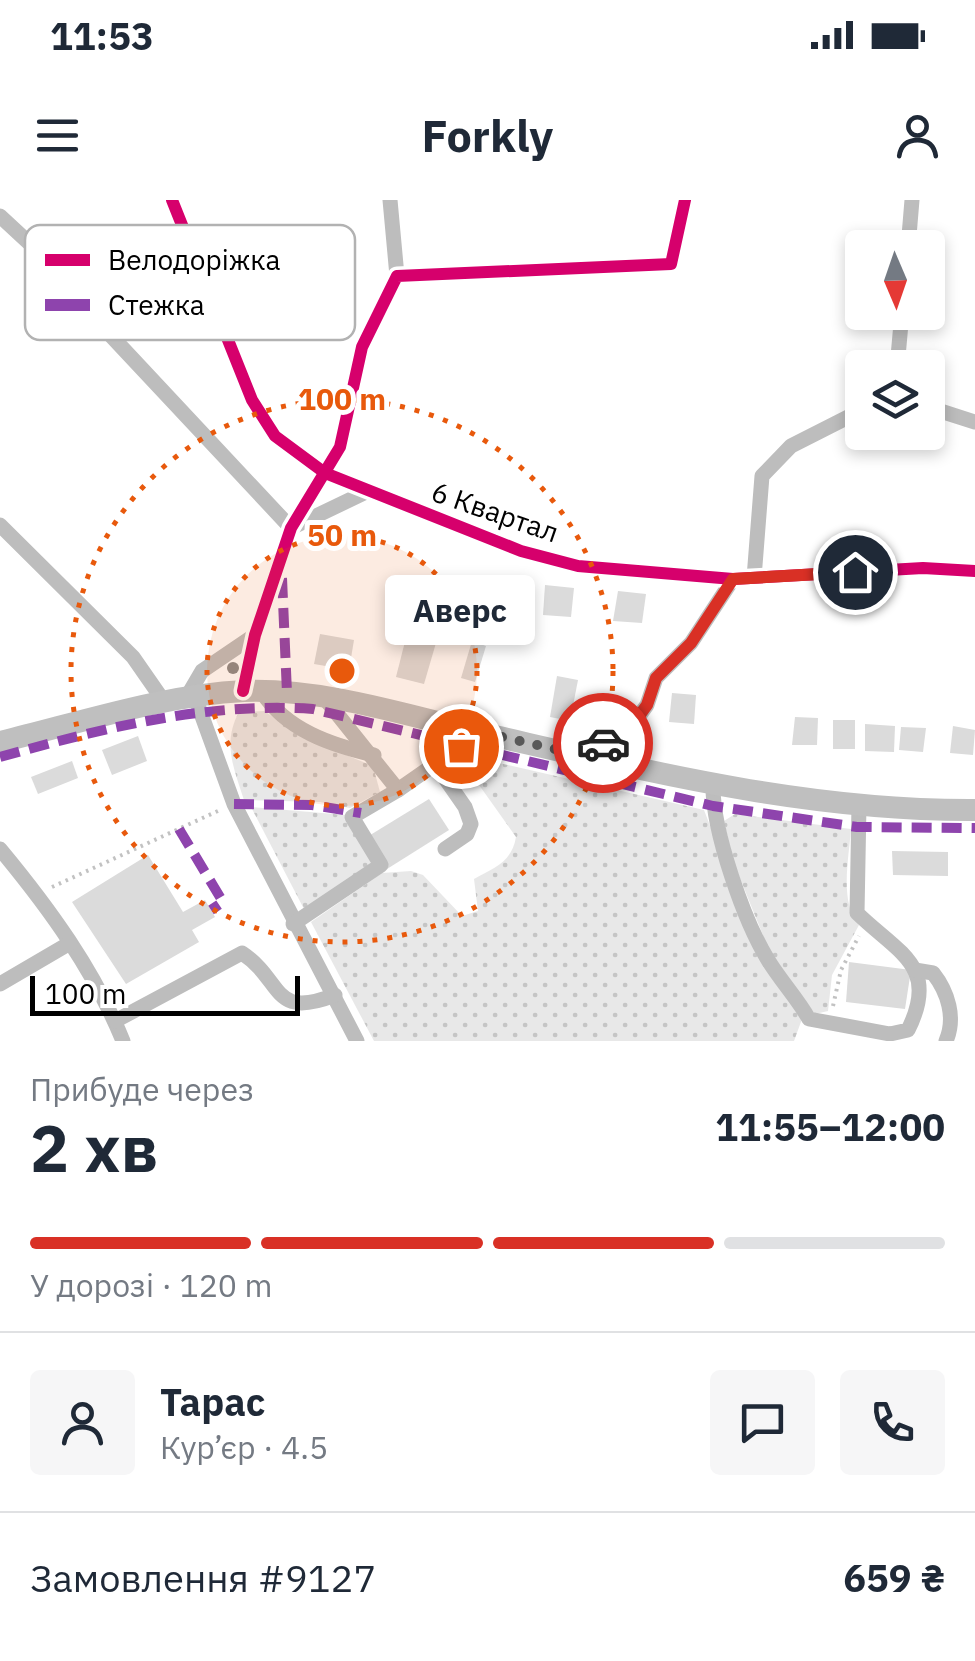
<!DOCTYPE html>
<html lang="uk">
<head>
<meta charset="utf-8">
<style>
  :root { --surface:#fff; --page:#f6f6f7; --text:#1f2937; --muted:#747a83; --line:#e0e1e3; --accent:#d93025 }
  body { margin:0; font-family:"IBM Plex Sans",sans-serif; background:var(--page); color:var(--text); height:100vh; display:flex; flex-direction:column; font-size:38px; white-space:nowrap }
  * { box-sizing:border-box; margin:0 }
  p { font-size:32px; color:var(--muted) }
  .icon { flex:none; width:55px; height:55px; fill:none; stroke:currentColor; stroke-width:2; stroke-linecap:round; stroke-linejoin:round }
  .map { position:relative; height:841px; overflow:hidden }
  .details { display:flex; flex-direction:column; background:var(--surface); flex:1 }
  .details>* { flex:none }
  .needle { width:65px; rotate:178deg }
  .buttons { position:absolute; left:845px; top:30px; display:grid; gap:20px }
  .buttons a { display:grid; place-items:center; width:100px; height:100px; border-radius:10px; background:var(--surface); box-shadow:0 5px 15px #0003; font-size:50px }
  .scale { position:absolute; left:30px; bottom:25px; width:270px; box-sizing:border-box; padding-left:10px; border:5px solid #000; border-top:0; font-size:28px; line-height:35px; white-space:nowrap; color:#000; -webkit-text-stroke:8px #fff; paint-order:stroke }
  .pin { position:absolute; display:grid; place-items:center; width:85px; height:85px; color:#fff; margin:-42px; border:5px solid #fff; border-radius:50%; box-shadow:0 2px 10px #0007 }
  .courier { position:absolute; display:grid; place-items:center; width:100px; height:100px; margin:-50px; border:8px solid #d93025; border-radius:50%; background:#fff; color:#222; box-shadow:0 2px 12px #0007 }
  .bubble { position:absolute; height:70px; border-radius:10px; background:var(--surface); box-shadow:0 5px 15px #0003; font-size:32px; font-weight:800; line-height:70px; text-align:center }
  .overview em { font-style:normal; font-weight:800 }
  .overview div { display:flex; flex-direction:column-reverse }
  .overview { display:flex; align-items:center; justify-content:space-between; height:170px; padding:0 30px }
  h1 { font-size:65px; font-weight:800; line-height:75px }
  .bar { display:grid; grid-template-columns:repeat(4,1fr); gap:15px 10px; align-content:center; height:120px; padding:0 30px }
  .bar i { height:12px; border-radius:8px; background:var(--line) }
  .bar .on { background:var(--accent) }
  .bar p { grid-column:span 4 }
  .line { display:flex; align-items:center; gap:25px; padding:0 30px; border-top:2px solid var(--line) }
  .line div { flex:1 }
  .round { display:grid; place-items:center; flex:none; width:105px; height:105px; border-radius:10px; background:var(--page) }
  .status { display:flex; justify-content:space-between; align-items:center; height:70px; padding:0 50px; background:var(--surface); direction:ltr }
  .status svg { height:28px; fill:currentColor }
  header { display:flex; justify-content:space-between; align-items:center; height:130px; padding:0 30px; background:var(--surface); font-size:45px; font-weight:800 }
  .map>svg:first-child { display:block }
</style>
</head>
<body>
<div class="status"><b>11:53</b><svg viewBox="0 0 49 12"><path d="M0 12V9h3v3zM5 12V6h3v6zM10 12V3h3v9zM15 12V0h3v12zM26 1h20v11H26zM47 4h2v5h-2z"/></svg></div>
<header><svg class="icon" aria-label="menu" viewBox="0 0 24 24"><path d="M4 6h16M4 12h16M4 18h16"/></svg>Forkly<svg class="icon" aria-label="person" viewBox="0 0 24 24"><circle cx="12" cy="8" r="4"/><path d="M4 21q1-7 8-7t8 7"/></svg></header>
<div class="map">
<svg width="975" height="841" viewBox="0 0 975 841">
  <defs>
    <pattern id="green-dots" width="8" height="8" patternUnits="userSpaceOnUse" patternTransform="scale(2.5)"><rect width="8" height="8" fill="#e8e8e8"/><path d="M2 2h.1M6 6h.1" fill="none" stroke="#c5c5c5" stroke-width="1.8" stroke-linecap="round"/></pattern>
  </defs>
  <rect width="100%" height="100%" fill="#fff"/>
  <!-- green -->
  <g fill="url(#green-dots)">
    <path d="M264,511L312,541L373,566L380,592L350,608L320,602L244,600C234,569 222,543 239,512Z"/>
    <path d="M477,558L704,610L762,761L802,819L794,841H374L311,722L382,673L411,671L423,675L462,716L478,711L474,679C494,668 512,662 516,637L462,561Z"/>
    <polygon points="251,607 346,615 376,664 305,711"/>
    <path d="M735,614L851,629C849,657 839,703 859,725L832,775L828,811L815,814L771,755L733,661L724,621Z"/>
  </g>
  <!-- building -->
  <g fill="#dbdbdb">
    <polygon points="545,385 574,388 571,417 543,415"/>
    <polygon points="618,391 646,394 642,423 613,421"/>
    <polygon points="415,402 445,412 424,484 396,477"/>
    <polygon points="320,434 354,440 349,470 314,464"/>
    <polygon points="472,441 486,446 475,482 461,478"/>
    <polygon points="557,476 578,480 570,521 550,517"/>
    <polygon points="672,493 696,495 694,524 669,522"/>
    <polygon points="795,517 818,518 817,545 792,545"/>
    <rect x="833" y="520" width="22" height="29"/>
    <polygon points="865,524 895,526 894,552 865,551"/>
    <polygon points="953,526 975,530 973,555 950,553"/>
    <polygon points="901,527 926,528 923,552 899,550"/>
    <polygon points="138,536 147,561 112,575 102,550"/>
    <polygon points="72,561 78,578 38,594 31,577"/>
    <polygon points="429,599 449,630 387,669 367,637"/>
    <polygon points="892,651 948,652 948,676 893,675"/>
    <polygon points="148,655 183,712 205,700 215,717 192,730 199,742 126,784 72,702"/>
    <polygon points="849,762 911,770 905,809 846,802"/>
  </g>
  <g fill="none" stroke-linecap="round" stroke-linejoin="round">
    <!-- path -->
    <g stroke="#c2c2c2" stroke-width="4" stroke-dasharray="2.5 5" stroke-linecap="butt">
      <polyline points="52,687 220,610"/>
      <polyline points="833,806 841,770 859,736"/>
    </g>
    <!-- street -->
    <g stroke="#bdbdbd" stroke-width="15">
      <polyline points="172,0 252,200 275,236 325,273 521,351 578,366 733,379 923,368 975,371"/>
      <polyline points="390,0 397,76"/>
      <polyline points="0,16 41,54 101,125 291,328 366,292"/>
      <polyline points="908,48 912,0"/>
      <polyline points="897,168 902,112"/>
      <polyline points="928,207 975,222"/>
      <polyline points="0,325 133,457 165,503"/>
      <polyline points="754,378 762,276 791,246 862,210"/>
      <polyline points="243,491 255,435 291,328 340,247 362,147 397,76 671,64 685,0"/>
      <path d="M262,492C286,530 331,545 374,555"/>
      <polyline points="195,497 234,604 357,841"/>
      <polyline points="185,500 202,471 255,435"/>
      <polyline points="326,500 398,590 461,546 467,529"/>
      <polyline points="581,555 631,527 647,505 656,478 691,443 733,379"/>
      <polyline points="435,564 465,607 471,624 467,634 445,649"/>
      <path d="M713,587C713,632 744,721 768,760C780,780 797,798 809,819L890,834L908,830C940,766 898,753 857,713L859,605"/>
      <path d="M0,649C49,708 94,770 123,841"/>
      <polyline points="293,724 381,665 352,617 398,590"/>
      <path d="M915,770L933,773C948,792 956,818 946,841"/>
      <polyline points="0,784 70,743"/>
      <path d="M115,821L242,753C284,781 271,820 335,795"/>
    </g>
    <!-- secondary -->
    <path stroke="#bfbfbf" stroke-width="22" d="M0,542C79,523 163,495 244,491C325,488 412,517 490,535C652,572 807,611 975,610"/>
    <!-- quiet -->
    <g stroke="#8e44ad" stroke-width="10" stroke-dasharray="20 10" stroke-linecap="butt">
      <polyline points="282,378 287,493"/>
      <path d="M0,557C104,528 205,502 313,509L713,606L857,627L975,628"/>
      <polyline points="234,604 312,605 361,613"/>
      <polyline points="179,629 223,702 211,710"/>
    </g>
    <defs>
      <g id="cycleway">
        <polyline points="172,0 252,200 275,236 325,273 521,351 578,366 733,379 923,368 975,371"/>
        <polyline points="243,491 255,435 291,328 340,247 362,147 397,76 671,64 685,0"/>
      </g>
    </defs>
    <!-- cycleway casing -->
    <use href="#cycleway" stroke="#fff" stroke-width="19"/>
    <!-- cycleway -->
    <use href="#cycleway" stroke="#d6006c" stroke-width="12"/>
  </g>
  <!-- trees -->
  <circle fill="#8b8b8b" cx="233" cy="468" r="6"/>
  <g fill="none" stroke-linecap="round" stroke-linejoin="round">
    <!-- done -->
    <polyline stroke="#595959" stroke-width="10" stroke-dasharray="0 18" points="461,546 467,529 581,555 603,543"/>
    <!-- route -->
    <polyline stroke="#d93025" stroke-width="12" points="603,543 631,527 647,505 656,478 691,443 733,379 855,372"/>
  </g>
  <!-- distance rings -->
  <circle cx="342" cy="471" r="135" fill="#e8590c" fill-opacity=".12"/>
  <g fill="none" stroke="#e8590c" stroke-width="5" stroke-dasharray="5 10">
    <circle cx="342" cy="471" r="135"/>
    <circle cx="342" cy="471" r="271"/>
  </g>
  <g text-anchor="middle" stroke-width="10" stroke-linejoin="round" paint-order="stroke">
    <!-- street labels -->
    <g font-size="28" fill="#000" stroke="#fff">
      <text transform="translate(495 312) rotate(19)" y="10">6 Квартал</text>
    </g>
  </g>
  <!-- legend -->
  <rect x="25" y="25" width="330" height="115" rx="15" fill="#fff" stroke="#b2b2b2" stroke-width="2.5"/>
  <rect x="45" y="54" width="45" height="12" fill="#d6006c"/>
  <rect x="45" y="99" width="45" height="12" fill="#8e44ad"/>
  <g font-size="28" fill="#000">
    <text x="108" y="70">Велодоріжка</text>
    <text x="108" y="115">Стежка</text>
  </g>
  <circle cx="342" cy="471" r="15" fill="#e8590c" stroke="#fff" stroke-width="5"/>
  <g font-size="30" text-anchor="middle" font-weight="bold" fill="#e8590c" stroke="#fff" stroke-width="10" stroke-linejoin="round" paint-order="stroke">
    <text x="342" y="210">100 m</text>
    <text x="342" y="346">50 m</text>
  </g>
</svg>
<div class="buttons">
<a><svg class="needle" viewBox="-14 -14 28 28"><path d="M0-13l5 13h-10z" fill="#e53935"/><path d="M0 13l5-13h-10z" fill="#747a83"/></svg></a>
<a><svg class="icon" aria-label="layers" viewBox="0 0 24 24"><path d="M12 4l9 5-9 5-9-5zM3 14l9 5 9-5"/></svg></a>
</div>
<div class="scale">100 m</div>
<div class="pin" style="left:461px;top:546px;background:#ea580c"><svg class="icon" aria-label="bag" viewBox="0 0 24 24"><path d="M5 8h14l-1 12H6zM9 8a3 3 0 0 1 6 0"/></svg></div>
<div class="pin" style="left:855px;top:372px;background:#1f2937"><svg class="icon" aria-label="home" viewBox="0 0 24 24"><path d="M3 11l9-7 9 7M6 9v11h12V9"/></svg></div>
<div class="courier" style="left:603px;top:543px"><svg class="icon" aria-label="car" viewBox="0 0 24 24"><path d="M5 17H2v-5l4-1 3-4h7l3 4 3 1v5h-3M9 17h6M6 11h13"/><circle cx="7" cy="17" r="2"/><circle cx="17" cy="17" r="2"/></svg></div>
<div class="bubble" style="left:385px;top:375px;width:150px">Аверс</div>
</div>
<section class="details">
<div class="overview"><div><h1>2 хв</h1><p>Прибуде через</p></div><em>11:55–12:00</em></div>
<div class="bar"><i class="on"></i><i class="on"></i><i class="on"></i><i></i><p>У дорозі · 120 m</p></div>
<div class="line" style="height:180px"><a class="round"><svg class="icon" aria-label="person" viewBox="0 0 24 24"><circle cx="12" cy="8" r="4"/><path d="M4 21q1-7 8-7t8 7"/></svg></a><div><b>Тарас</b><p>Кур’єр · 4.5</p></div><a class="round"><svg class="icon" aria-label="chat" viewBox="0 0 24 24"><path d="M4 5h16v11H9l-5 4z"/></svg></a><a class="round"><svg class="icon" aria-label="phone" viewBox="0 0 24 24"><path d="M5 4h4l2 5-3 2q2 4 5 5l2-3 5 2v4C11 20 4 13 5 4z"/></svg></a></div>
<div class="line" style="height:130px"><div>Замовлення #9127</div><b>659 ₴</b></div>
</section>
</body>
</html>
